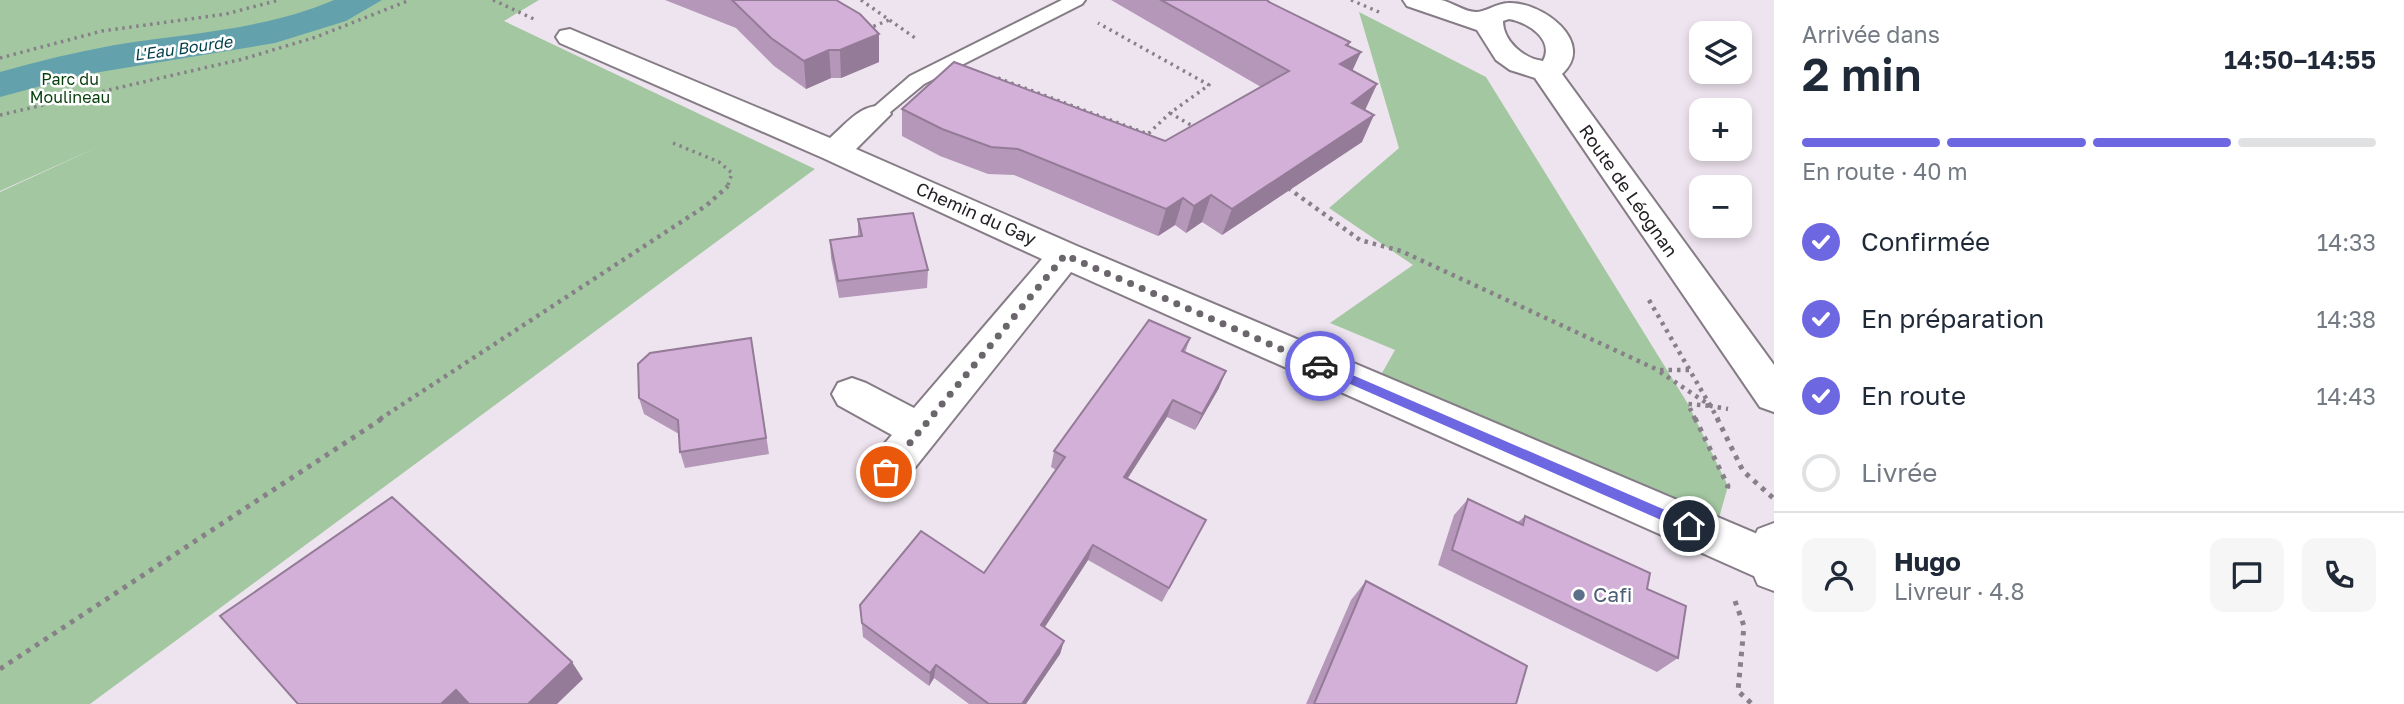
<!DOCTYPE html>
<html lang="fr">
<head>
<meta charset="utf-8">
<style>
  :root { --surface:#fff; --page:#f6f6f7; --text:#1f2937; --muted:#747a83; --line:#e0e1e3; --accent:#6d68e2 }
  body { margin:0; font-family:"Golos Text",sans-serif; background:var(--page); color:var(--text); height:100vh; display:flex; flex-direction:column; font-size:26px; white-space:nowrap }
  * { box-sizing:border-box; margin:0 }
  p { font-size:23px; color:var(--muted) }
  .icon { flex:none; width:38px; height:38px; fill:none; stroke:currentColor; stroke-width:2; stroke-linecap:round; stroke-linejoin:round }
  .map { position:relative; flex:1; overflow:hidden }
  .panel { display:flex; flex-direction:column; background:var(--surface); width:630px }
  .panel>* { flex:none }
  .fabs { position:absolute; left:1689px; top:21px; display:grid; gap:14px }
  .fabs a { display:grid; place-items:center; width:63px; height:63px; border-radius:14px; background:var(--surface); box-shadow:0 4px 10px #0003; font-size:35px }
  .pin { position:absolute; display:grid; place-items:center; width:60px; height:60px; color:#fff; margin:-30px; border:4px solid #fff; border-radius:50%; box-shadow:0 2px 7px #0007 }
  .courier { position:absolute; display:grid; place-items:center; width:70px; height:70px; margin:-35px; border:5px solid #6d68e2; border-radius:50%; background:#fff; color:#222; box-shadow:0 2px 9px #0007 }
  .overview em { font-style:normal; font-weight:600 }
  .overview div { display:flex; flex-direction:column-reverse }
  .overview { display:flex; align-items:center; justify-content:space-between; height:119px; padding:0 28px }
  h1 { font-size:46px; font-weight:600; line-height:52px }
  .bar { display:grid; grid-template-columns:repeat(4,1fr); gap:10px 7px; align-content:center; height:84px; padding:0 28px }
  .bar i { height:9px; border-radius:5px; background:var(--line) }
  .bar .selected { background:var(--accent) }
  .bar p { grid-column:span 4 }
  .line { display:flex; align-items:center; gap:18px; padding:0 28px; border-top:2px solid var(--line) }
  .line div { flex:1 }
  .round { display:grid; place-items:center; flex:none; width:74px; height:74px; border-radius:14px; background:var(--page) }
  ol { padding:0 28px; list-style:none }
  li { display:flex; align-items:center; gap:21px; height:77px }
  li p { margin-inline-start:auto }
  li .icon { padding:7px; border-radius:50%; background:var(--accent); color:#fff; stroke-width:4 }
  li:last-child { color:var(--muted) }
  li i { width:38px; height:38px; border:4px solid var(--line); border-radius:50% }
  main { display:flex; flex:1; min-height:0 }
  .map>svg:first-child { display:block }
</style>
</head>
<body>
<main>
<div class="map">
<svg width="1774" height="704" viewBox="0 0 1774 704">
  <rect width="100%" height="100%" fill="#eee4ef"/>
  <!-- green -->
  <g fill="#a3c7a1">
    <polygon points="0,0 539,0 504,21 815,169 90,704 0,704 0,192 102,145 0,191"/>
    <polygon points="1359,12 1486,77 1688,404 1728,486 1717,525 1373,389 1395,350 1330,323 1413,265 1329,208 1399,148"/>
  </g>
  <!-- water -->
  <path fill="#63a2ad" d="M334,0H382L346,21L275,43L82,75L0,97V72C38,61 76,52 115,45C188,33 264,30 334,0Z"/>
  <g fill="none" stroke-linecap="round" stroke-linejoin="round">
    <defs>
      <polygon id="lane" points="1062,0 1085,0 1082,4 924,84 883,118 869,118 866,114 910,76"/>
      <path id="street" d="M570,29L830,138C847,123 863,101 887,107L891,114L856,149L1077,246L1774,541V582L1756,577L1071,272L901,485L886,490L871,485L865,472L871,459L892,435L838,405L832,394L838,383L852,378L866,383L914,408L1042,259L823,158L560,43L556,37L560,31Z"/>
      <g id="secondary">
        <path d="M1403,0C1415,0 1429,0 1441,0C1452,2 1466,13 1477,12C1485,12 1498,3 1508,3C1541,1 1597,42 1562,74L1774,365V412L1760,407L1535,78L1510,70L1496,60L1477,30L1407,6ZM1509,19C1527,22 1555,39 1543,61C1524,59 1503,41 1503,21Z"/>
        <path d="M1774,523V591L1758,585C1748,564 1748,550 1758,529Z"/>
      </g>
    </defs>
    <!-- lane casing -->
    <use href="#lane" stroke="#857c86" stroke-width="4"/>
    <!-- street casing -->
    <use href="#street" stroke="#857c86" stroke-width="4"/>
    <!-- secondary casing -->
    <use href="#secondary" stroke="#857c86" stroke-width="4"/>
    <!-- path-far2 -->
    <g stroke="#878088" stroke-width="3.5" stroke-dasharray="2.5 4.5" stroke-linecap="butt">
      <polyline points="493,0 536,20"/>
      <polyline points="861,0 918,40"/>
      <polyline points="1351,0 1379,12"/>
      <polyline points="867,29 889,20"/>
      <polyline points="0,58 102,31 226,14 279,0"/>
      <polyline points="998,78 1148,134 1170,113 1209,85 1098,23"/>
      <polyline points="1170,113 1196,128"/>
      <polyline points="0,115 243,59 316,37 410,0"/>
      <polyline points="673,143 719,162 732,173 727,188"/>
    </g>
    <!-- path-far1 -->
    <g stroke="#878088" stroke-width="4.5" stroke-dasharray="3.5 5" stroke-linecap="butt">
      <polyline points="1288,188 1360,240 1401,251 1658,370 1690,370"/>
      <polyline points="1649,300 1718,419"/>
      <polyline points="1660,372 1711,406 1728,409"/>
      <polyline points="380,419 707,205 728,186"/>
      <polyline points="1695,419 1688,404 1711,406"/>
    </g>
    <!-- path -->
    <g stroke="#878088" stroke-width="5" stroke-dasharray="4.5 6" stroke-linecap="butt">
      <polyline points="1695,418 1728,486 1726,493"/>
      <polyline points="1717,418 1743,471 1773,498"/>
      <polyline points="1735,601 1744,626 1738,691 1752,704"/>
      <polyline points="0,669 383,418"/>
    </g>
    <!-- lane -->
    <use href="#lane" fill="#fff" fill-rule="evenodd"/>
    <!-- street -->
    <use href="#street" fill="#fff" fill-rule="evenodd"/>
    <!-- secondary -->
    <use href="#secondary" fill="#fff" fill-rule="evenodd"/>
  </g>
  <!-- wall -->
  <g fill="#b597ba">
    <polygon points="665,0 836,0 879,34 879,62 841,78 831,78 806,89 774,66 736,28"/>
    <polygon points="1111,0 1267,0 1353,71 1377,84 1365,110 1362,142 1222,235 1202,222 1186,233 1175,225 1158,236 1014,175 988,174 940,156 902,136 902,109 1165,141 1261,87"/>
    <polygon points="858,219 928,270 927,288 839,298 831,258 830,240 858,237"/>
    <polygon points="751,338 769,454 685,468 680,452 679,434 644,414 639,398"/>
    <polygon points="1190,338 1185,353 1219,388 1195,430 1167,417 1127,478 1198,535 1162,602 1088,560 1045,627 1064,641 1060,654 1026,704 969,704 934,678 929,686 863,637 860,605 984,573 1056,470 1051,467 1054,451"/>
    <polygon points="1468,499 1518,522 1525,516 1647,589 1678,658 1657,672 1438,565 1454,515"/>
    <polygon points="1366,581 1516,704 1306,704 1351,600"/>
  </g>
  <!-- shaded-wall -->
  <g fill="#947b97">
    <polygon points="879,34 879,62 841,78 840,50"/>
    <polygon points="1350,42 1341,64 1361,52 1349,78 1329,91 1346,45"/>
    <polygon points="829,50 831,78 806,89 804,61"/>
    <polygon points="1377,84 1365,110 1352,103"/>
    <polygon points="1374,115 1362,142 1222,235 1232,209"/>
    <polygon points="1211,195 1202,222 1186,233 1194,206"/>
    <polygon points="1183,198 1175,225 1158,236 1166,209"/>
    <polygon points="1226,371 1219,388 1195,430 1202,414"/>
    <polygon points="1173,400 1167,417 1119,492 1124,477"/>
    <polygon points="1093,545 1088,560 1037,639 1041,625"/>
    <polygon points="1064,641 1060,654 1026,704 1022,704"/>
    <polygon points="572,662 583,679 557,704 528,704"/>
    <polygon points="936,665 934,678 929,686 930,673"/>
    <polygon points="456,690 469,704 441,704"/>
  </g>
  <!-- building -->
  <g fill="#d3b0d8" stroke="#947b97" stroke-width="2">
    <polygon points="732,0 836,0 860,14 879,34 840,50 829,50 804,61 771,38"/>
    <polygon points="1161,0 1267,0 1269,2 1350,42 1346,45 1361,52 1340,64 1377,84 1352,103 1374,115 1232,209 1211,195 1194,206 1183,198 1166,209 1018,149 991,147 942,129 902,109 954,62 1165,141 1289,71"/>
    <polygon points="913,213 928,270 838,281 830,240 862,236 858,219"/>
    <polygon points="1149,320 1190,338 1182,351 1226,371 1202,414 1173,400 1124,477 1206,520 1169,588 1093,545 1041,625 1064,641 1022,704 989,704 936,665 930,673 862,623 860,605 921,531 984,573 1065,457 1054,451"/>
    <polygon points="751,338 766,438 680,452 678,420 639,398 638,364 650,353"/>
    <polygon points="392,497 572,662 528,704 469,704 456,690 441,704 298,704 220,616"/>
    <polygon points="1468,499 1523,525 1525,516 1650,573 1647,589 1686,606 1678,658 1452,550"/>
    <polygon points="1366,581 1527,666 1516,704 1314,704"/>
  </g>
  <!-- route -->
  <polygon fill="#6d68e2" points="1320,361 1693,522 1695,526 1693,530 1684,530 1316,369 1314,366"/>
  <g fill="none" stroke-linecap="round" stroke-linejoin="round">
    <!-- done -->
    <polyline stroke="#6b656c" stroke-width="7" stroke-dasharray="0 12.6" points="886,472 1065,255 1320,366"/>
  </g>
  <!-- markers -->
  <circle fill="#5c6f8a" stroke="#fff" stroke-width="2.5" cx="1579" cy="595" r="7"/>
  <g text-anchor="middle" stroke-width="5" stroke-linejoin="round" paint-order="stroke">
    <!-- far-water labels -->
    <g font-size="16" font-style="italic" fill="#013f48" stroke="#fff">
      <text transform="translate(183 48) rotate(-8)" y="6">L'Eau Bourde</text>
    </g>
    <!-- far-park labels -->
    <g font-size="16" fill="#063d0a" stroke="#fff">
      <text x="70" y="85">Parc du<tspan x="70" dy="18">Moulineau</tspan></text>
    </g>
    <!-- street labels -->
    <g font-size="18" fill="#242025" stroke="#fff">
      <text transform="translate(1628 191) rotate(55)" y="6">Route de Léognan</text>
      <text transform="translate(976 214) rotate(24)" y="6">Chemin du Gay</text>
    </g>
    <!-- near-service labels -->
    <g font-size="21" fill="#4e5e75" stroke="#fff" text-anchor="start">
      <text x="1593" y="602">Cafi</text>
    </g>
  </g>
</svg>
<div class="fabs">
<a><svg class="icon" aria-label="layers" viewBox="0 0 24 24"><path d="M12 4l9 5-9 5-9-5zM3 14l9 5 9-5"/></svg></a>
<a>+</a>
<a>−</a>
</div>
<div class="pin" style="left:886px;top:472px;background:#ea580c"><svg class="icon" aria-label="bag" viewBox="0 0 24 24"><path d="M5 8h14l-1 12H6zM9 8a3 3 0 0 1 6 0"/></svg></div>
<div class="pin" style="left:1689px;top:526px;background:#1f2937"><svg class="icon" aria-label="home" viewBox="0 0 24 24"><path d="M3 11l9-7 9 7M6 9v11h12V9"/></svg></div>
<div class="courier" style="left:1320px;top:366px"><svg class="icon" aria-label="car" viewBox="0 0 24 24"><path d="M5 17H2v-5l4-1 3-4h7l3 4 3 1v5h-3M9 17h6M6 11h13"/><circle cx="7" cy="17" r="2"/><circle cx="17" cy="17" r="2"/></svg></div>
</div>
<section class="panel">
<div class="overview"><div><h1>2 min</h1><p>Arrivée dans</p></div><em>14:50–14:55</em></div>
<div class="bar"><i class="selected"></i><i class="selected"></i><i class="selected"></i><i></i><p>En route · 40 m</p></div>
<ol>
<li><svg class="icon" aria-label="check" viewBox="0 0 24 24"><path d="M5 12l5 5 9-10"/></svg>Confirmée<p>14:33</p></li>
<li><svg class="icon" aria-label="check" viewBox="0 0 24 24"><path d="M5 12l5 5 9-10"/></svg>En préparation<p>14:38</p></li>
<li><svg class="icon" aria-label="check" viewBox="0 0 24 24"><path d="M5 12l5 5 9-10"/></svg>En route<p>14:43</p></li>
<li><i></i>Livrée</li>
</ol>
<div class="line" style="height:126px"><a class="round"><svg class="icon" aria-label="person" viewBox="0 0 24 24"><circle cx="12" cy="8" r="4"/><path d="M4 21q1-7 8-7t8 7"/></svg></a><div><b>Hugo</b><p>Livreur · 4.8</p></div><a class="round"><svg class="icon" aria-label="chat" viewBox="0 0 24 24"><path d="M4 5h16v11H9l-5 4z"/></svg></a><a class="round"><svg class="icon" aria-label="phone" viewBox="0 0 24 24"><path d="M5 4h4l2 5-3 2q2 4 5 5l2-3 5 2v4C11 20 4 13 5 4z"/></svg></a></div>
</section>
</main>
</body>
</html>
